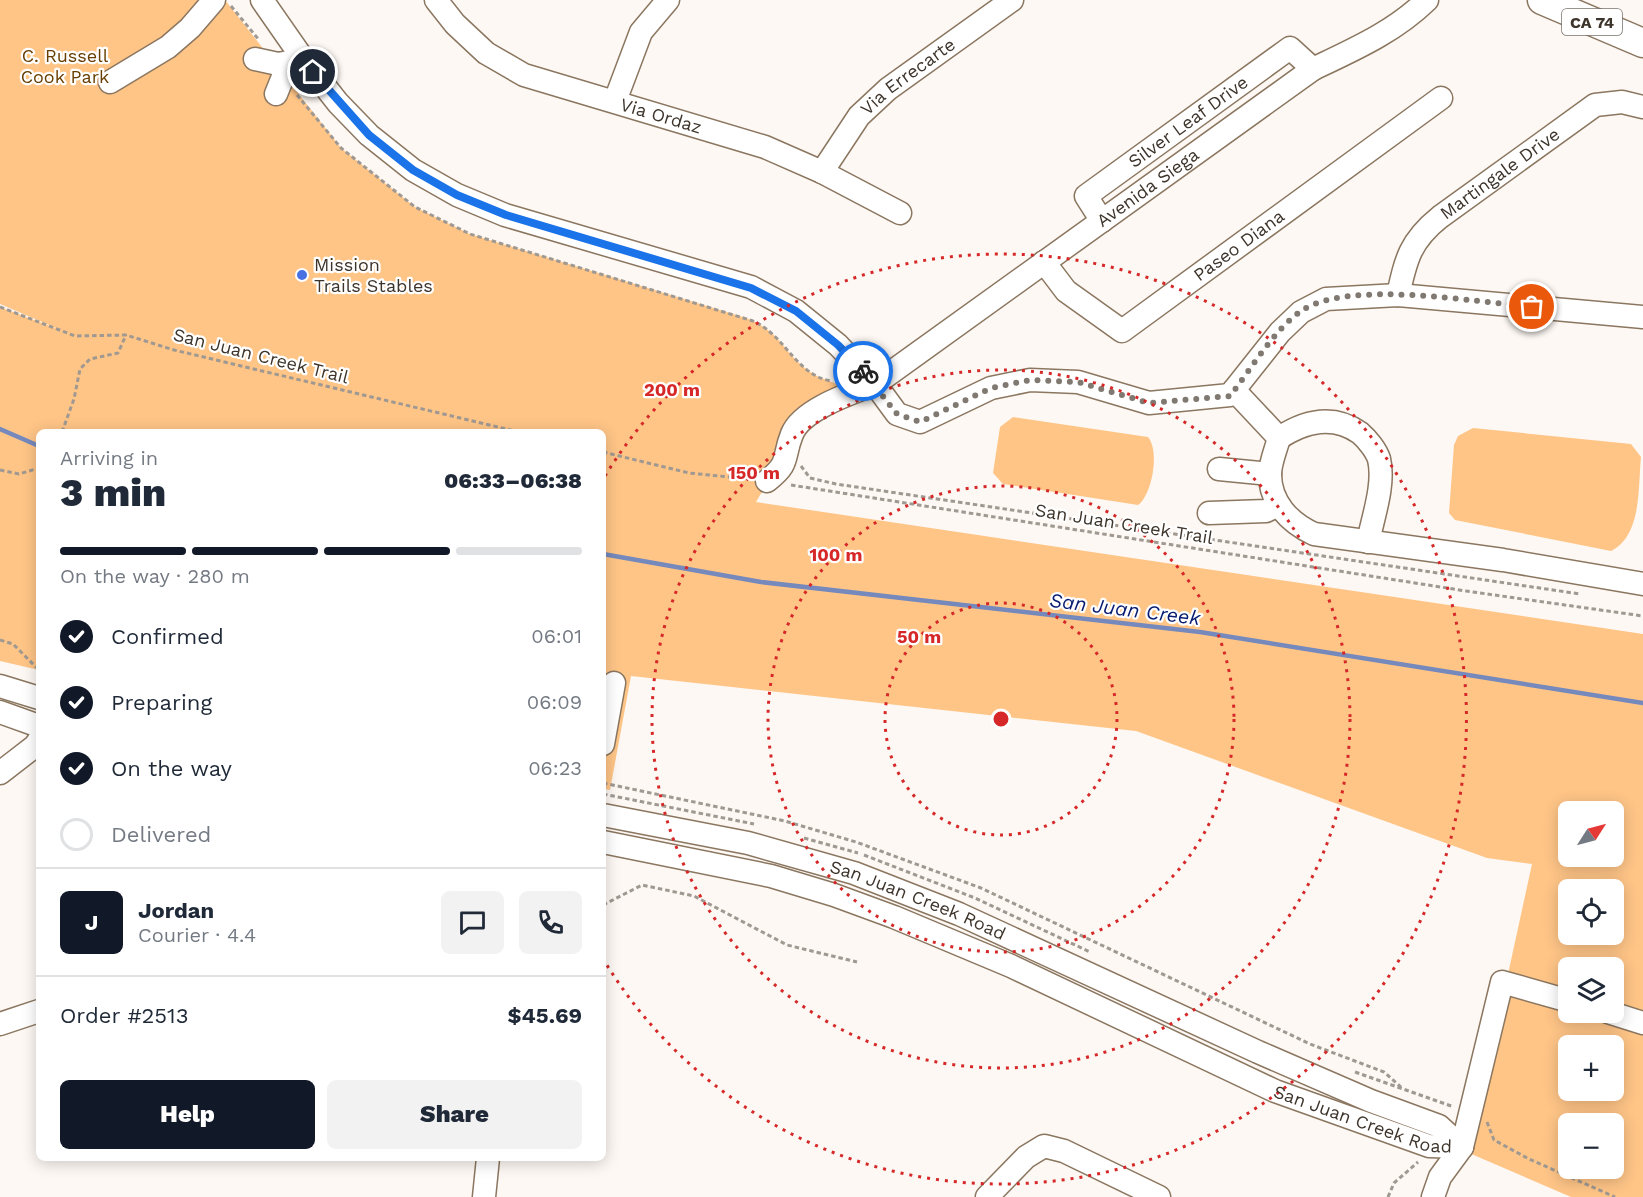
<!DOCTYPE html>
<html lang="en">
<head>
<meta charset="utf-8">
<style>
  :root { --surface:#fff; --page:#f2f2f3; --text:#1f2937; --muted:#747a83; --line:#e0e1e3; --accent:#111827 }
  body { margin:0; font-family:"Work Sans",sans-serif; background:var(--page); color:var(--text); height:100vh; display:flex; flex-direction:column; font-size:22px; white-space:nowrap }
  * { box-sizing:border-box; margin:0 }
  p { font-size:20px; color:var(--muted) }
  .icon { flex:none; width:33px; height:33px; fill:none; stroke:currentColor; stroke-width:2; stroke-linecap:round; stroke-linejoin:round }
  .map { position:relative; flex:1; overflow:hidden }
  .details { position:absolute; left:36px; top:429px; width:570px; height:732px; display:flex; flex-direction:column; background:var(--surface); border-radius:9px; box-shadow:0 3px 15px #0003 }
  .details>* { flex:none }
  .needle { width:39px; rotate:54deg }
  .buttons { position:absolute; left:1558px; top:801px; display:grid; gap:12px }
  .buttons a { display:grid; place-items:center; width:66px; height:66px; border-radius:9px; background:var(--surface); box-shadow:0 3px 15px #0003; font-size:30px }
  .pin { position:absolute; display:grid; place-items:center; width:51px; height:51px; color:#fff; margin:-26px; border:3px solid #fff; border-radius:50%; box-shadow:0 2px 6px #0007 }
  .courier { position:absolute; display:grid; place-items:center; width:60px; height:60px; margin:-30px; border:4px solid #1a73e8; border-radius:50%; background:#fff; color:#222; box-shadow:0 2px 8px #0007 }
  .summary em { font-style:normal; font-weight:800 }
  .summary div { display:flex; flex-direction:column-reverse }
  .summary { display:flex; align-items:center; justify-content:space-between; height:102px; padding:0 24px }
  h1 { font-size:39px; font-weight:800; line-height:45px }
  .bar { display:grid; grid-template-columns:repeat(4,1fr); gap:9px 6px; align-content:center; height:72px; padding:0 24px }
  .bar i { height:8px; border-radius:4px; background:var(--line) }
  .bar .selected { background:var(--accent) }
  .bar p { grid-column:span 4 }
  .line { display:flex; align-items:center; gap:15px; padding:0 24px; border-top:2px solid var(--line) }
  .line div { flex:1 }
  .round { display:grid; place-items:center; flex:none; width:63px; height:63px; border-radius:9px; background:var(--page) }
  ol { padding:0 24px; list-style:none }
  li { display:flex; align-items:center; gap:18px; height:66px }
  li p { margin-inline-start:auto }
  li .icon { padding:6px; border-radius:50%; background:var(--accent); color:#fff; stroke-width:4 }
  li:last-child { color:var(--muted) }
  li i { width:33px; height:33px; border:3px solid var(--line); border-radius:50% }
  .button { display:flex; gap:12px; margin-top:auto; padding:12px 24px }
  .button a { flex:1; height:69px; border-radius:9px; background:var(--accent); color:#fff; font-size:24px; font-weight:800; line-height:69px; text-align:center }
  .button a+a { background:var(--page); color:var(--text) }
  .map>svg:first-child { display:block }
</style>
</head>
<body>
<div class="map">
<svg width="1643" height="1197" viewBox="0 0 1643 1197">
  <rect width="100%" height="100%" fill="#fdf8f3"/>
  <!-- green -->
  <g fill="#ffc587" fill-rule="evenodd">
    <path d="M0,0H225L341,148L415,207L470,234L743,317C781,330 781,351 809,371C825,383 834,378 849,394L807,416L756,502L1643,634V1197H1571L1469,1153L1532,864L1487,858L1136,731L631,676L610,790L603,789V432H39V670L0,661V307L63,331L0,304ZM1569,812H1614V856H1569ZM1569,890H1614V934H1569ZM1569,968H1614V1012H1569ZM1569,1046H1614V1090H1569ZM1569,1124H1614V1168H1569Z"/>
    <path d="M1013,417L1148,437C1160,451 1152,495 1138,505L1003,484L993,473L1000,427Z"/>
    <path d="M1473,428L1631,444L1641,457C1638,487 1642,536 1611,551L1455,520L1449,513L1454,445L1458,436Z"/>
  </g>
  <g fill="none" stroke-linecap="round" stroke-linejoin="round">
    <!-- stream -->
    <g stroke="#7589bc" stroke-width="4.5">
      <polyline points="0,429 39,446"/>
      <polyline points="603,554 761,582 1200,632 1643,703"/>
    </g>
    <defs>
      <g id="minor">
        <polyline points="262,0 301,56 338,103 369,135 413,170 457,195 505,215 751,287 796,311 838,345 875,384 897,414 920,422 991,388 1030,380 1078,382 1149,403 1230,395 1280,332 1301,312 1326,299 1398,295 1643,317"/>
        <path id="s1" d="M436,0L455,24L486,53L524,75L765,147L822,172L900,213"/>
        <polyline points="255,59 278,64 289,62 276,94"/>
        <polyline points="110,82 168,47 190,28 214,0"/>
        <polyline points="615,101 641,32 668,0"/>
        <path id="s2" d="M822,172L859,116L888,89L1012,0"/>
        <path id="s3" d="M1102,221L1086,196L1290,48L1313,69"/>
        <path id="s4" d="M1044,262L1066,291L1122,331L1441,98"/>
        <path id="s5" d="M1398,295C1406,259 1410,241 1440,217L1595,105L1622,102L1643,107"/>
        <path d="M1234,390L1279,438C1276,449 1270,463 1270,474C1270,503 1290,523 1314,534L1503,560L1643,584"/>
        <path d="M1279,438C1305,421 1333,414 1360,433C1367,439 1376,450 1379,459C1385,484 1373,517 1368,542"/>
        <polyline points="1219,469 1270,474"/>
        <path id="s6" d="M767,481C791,462 782,459 792,434C802,409 852,393 875,384L1313,69C1355,49 1394,32 1427,0"/>
        <polyline points="1209,513 1266,511 1278,505"/>
        <polyline points="0,686 39,698"/>
        <polyline points="0,712 39,726"/>
        <polyline points="603,744 614,683"/>
        <polyline points="0,773 35,746 39,740"/>
        <path id="s7" d="M603,815L748,843L854,873L959,914L1258,1052L1371,1101L1439,1126L1462,1147"/>
        <path id="s8" d="M603,842L771,876L834,895L894,917L1011,966L1275,1091L1429,1146L1462,1147"/>
        <polyline points="1608,1012 1643,1023"/>
        <polyline points="0,1024 39,1011"/>
        <polyline points="484,1197 488,1158"/>
        <polyline points="987,1197 1026,1157 1044,1146 1064,1151 1159,1197"/>
        <polyline points="1433,1197 1440,1177 1462,1147 1502,982 1569,1001"/>
      </g>
      <polyline id="major" points="1542,0 1643,43"/>
    </defs>
    <!-- minor casing -->
    <use href="#minor" stroke="#8b7660" stroke-width="25"/>
    <!-- major casing -->
    <use href="#major" stroke="#8b7660" stroke-width="31"/>
    <!-- path -->
    <g stroke="#a09992" stroke-width="3" stroke-dasharray="4.5 3" stroke-linecap="butt">
      <polyline points="231,6 259,40"/>
      <path d="M297,95L341,148L415,207L470,234L753,321C785,335 796,375 831,381"/>
      <polyline points="0,307 75,336 126,335 174,350 519,432"/>
      <polyline points="62,432 74,399 80,369 90,359 118,353 126,335"/>
      <polyline points="603,452 689,473 749,479"/>
      <polyline points="801,466 810,478 836,484 1580,594"/>
      <polyline points="0,470 19,474 39,468"/>
      <polyline points="791,485 1466,591 1643,616"/>
      <polyline points="0,640 13,644 39,670"/>
      <polyline points="603,783 785,821 856,842 981,888 1310,1044 1384,1072 1401,1087"/>
      <polyline points="603,794 754,824"/>
      <polyline points="804,838 858,853"/>
      <polyline points="864,855 975,898 1090,952"/>
      <polyline points="603,905 642,885 694,896 787,945 857,962"/>
      <polyline points="1355,1072 1454,1107"/>
      <polyline points="1487,1122 1494,1140 1529,1159 1615,1197"/>
      <polyline points="1388,1197 1394,1183 1418,1162"/>
    </g>
    <!-- minor -->
    <use href="#minor" stroke="#fff" stroke-width="22"/>
    <!-- major -->
    <use href="#major" stroke="#fff" stroke-width="28"/>
  </g>
  <g fill="none" stroke-linecap="round" stroke-linejoin="round">
    <!-- done -->
    <path stroke="#807971" stroke-width="6" stroke-dasharray="0 10.8" d="M863,371L897,414L920,422L991,388L1030,380L1078,382L1149,403L1230,396C1252,368 1273,331 1301,311C1348,279 1475,302 1532,307"/>
    <!-- route -->
    <polyline stroke="#1a73e8" stroke-width="8" points="313,72 369,135 413,170 457,195 506,215 751,288 796,311 838,345 863,371"/>
  </g>
  <!-- distance rings -->
  <g fill="none" stroke="#d62828" stroke-width="3" stroke-dasharray="3 6">
    <circle cx="1001" cy="719" r="116"/>
    <circle cx="1001" cy="719" r="233"/>
    <circle cx="1001" cy="719" r="349"/>
    <path d="M605 476A465 465 0 1 1 605 962"/>
  </g>
  <!-- markers -->
  <circle fill="#4770e3" stroke="#fff" stroke-width="2" cx="302" cy="275" r="6"/>
  <g text-anchor="middle" stroke-width="4.5" stroke-linejoin="round" paint-order="stroke">
    <!-- shield labels -->
    <rect fill="#fff" stroke="#77716b" stroke-width="1.5" x="1562" y="9" width="60" height="26" rx="4.5"/>
    <g font-size="16" font-weight="bold" fill="#3d342b">
      <text x="1592" y="28">CA 74</text>
    </g>
    <!-- park labels -->
    <g font-size="18" fill="#673e00" stroke="#fff">
      <text x="65" y="62">C. Russell<tspan x="65" dy="21">Cook Park</tspan></text>
    </g>
    <!-- street labels -->
    <g font-size="18" fill="#3d342b" stroke="#fff">
      <text dy="6" stroke="none"><textPath href="#s2" startOffset="130">Via Errecarte</textPath></text>
      <text dy="6" stroke="none"><textPath href="#s1" startOffset="260">Via Ordaz</textPath></text>
      <text dy="6" stroke="none"><textPath href="#s3" startOffset="156">Silver Leaf Drive</textPath></text>
      <text dy="6" stroke="none"><textPath href="#s5" startOffset="165">Martingale Drive</textPath></text>
      <text dy="6" stroke="none"><textPath href="#s6" startOffset="490">Avenida Siega</textPath></text>
      <text dy="6" stroke="none"><textPath href="#s4" startOffset="250">Paseo Diana</textPath></text>
      <text transform="translate(261 356) rotate(14)" y="6">San Juan Creek Trail</text>
      <text transform="translate(1124 524) rotate(9)" y="6">San Juan Creek Trail</text>
      <text dy="6" stroke="none"><textPath href="#s7" startOffset="327">San Juan Creek Road</textPath></text>
      <text dy="6" stroke="none"><textPath href="#s8" startOffset="813">San Juan Creek Road</textPath></text>
    </g>
    <!-- poi labels -->
    <g font-size="18" fill="#3d342b" stroke="#fff" text-anchor="start">
      <text x="314" y="271">Mission<tspan x="314" dy="21">Trails Stables</tspan></text>
    </g>
    <!-- water labels -->
    <g font-size="20" font-style="italic" fill="#081b71" stroke="#fff">
      <text transform="translate(1125 609) rotate(7)" y="7">San Juan Creek</text>
    </g>
  </g>
  <circle cx="1001" cy="719" r="9" fill="#d62828" stroke="#fff" stroke-width="3"/>
  <g font-size="18" text-anchor="middle" font-weight="bold" fill="#d62828" stroke="#fff" stroke-width="4.5" stroke-linejoin="round" paint-order="stroke">
    <text x="672" y="396">200 m</text>
    <text x="754" y="479">150 m</text>
    <text x="836" y="561">100 m</text>
    <text x="919" y="643">50 m</text>
  </g>
</svg>
<div class="buttons">
<a><svg class="needle" viewBox="-14 -14 28 28"><path d="M0-13l5 13h-10z" fill="#e53935"/><path d="M0 13l5-13h-10z" fill="#747a83"/></svg></a>
<a><svg class="icon" aria-label="locate" viewBox="0 0 24 24"><circle cx="12" cy="12" r="6"/><path d="M12 2v4M12 18v4M2 12h4M18 12h4"/></svg></a>
<a><svg class="icon" aria-label="layers" viewBox="0 0 24 24"><path d="M12 4l9 5-9 5-9-5zM3 14l9 5 9-5"/></svg></a>
<a>+</a>
<a>−</a>
</div>
<div class="pin" style="left:1532px;top:307px;background:#ea580c"><svg class="icon" aria-label="bag" viewBox="0 0 24 24"><path d="M5 8h14l-1 12H6zM9 8a3 3 0 0 1 6 0"/></svg></div>
<div class="pin" style="left:313px;top:72px;background:#1f2937"><svg class="icon" aria-label="home" viewBox="0 0 24 24"><path d="M3 11l9-7 9 7M6 9v11h12V9"/></svg></div>
<div class="courier" style="left:863px;top:371px"><svg class="icon" aria-label="bike" viewBox="0 0 24 24"><circle cx="6" cy="16" r="4"/><circle cx="18" cy="16" r="4"/><path d="M6 16l4-8h5l3 8M10 8l3 8H6M13 5h3"/></svg></div>
<section class="details">
<div class="summary"><div><h1>3 min</h1><p>Arriving in</p></div><em>06:33–06:38</em></div>
<div class="bar"><i class="selected"></i><i class="selected"></i><i class="selected"></i><i></i><p>On the way · 280 m</p></div>
<ol>
<li><svg class="icon" aria-label="check" viewBox="0 0 24 24"><path d="M5 12l5 5 9-10"/></svg>Confirmed<p>06:01</p></li>
<li><svg class="icon" aria-label="check" viewBox="0 0 24 24"><path d="M5 12l5 5 9-10"/></svg>Preparing<p>06:09</p></li>
<li><svg class="icon" aria-label="check" viewBox="0 0 24 24"><path d="M5 12l5 5 9-10"/></svg>On the way<p>06:23</p></li>
<li><i></i>Delivered</li>
</ol>
<div class="line" style="height:108px"><b class="round" style="background:var(--accent);color:#fff">J</b><div><b>Jordan</b><p>Courier · 4.4</p></div><a class="round"><svg class="icon" aria-label="chat" viewBox="0 0 24 24"><path d="M4 5h16v11H9l-5 4z"/></svg></a><a class="round"><svg class="icon" aria-label="phone" viewBox="0 0 24 24"><path d="M5 4h4l2 5-3 2q2 4 5 5l2-3 5 2v4C11 20 4 13 5 4z"/></svg></a></div>
<div class="line" style="height:78px"><div>Order #2513</div><b>$45.69</b></div>
<div class="button"><a>Help</a><a>Share</a></div>
</section>
</div>
</body>
</html>
